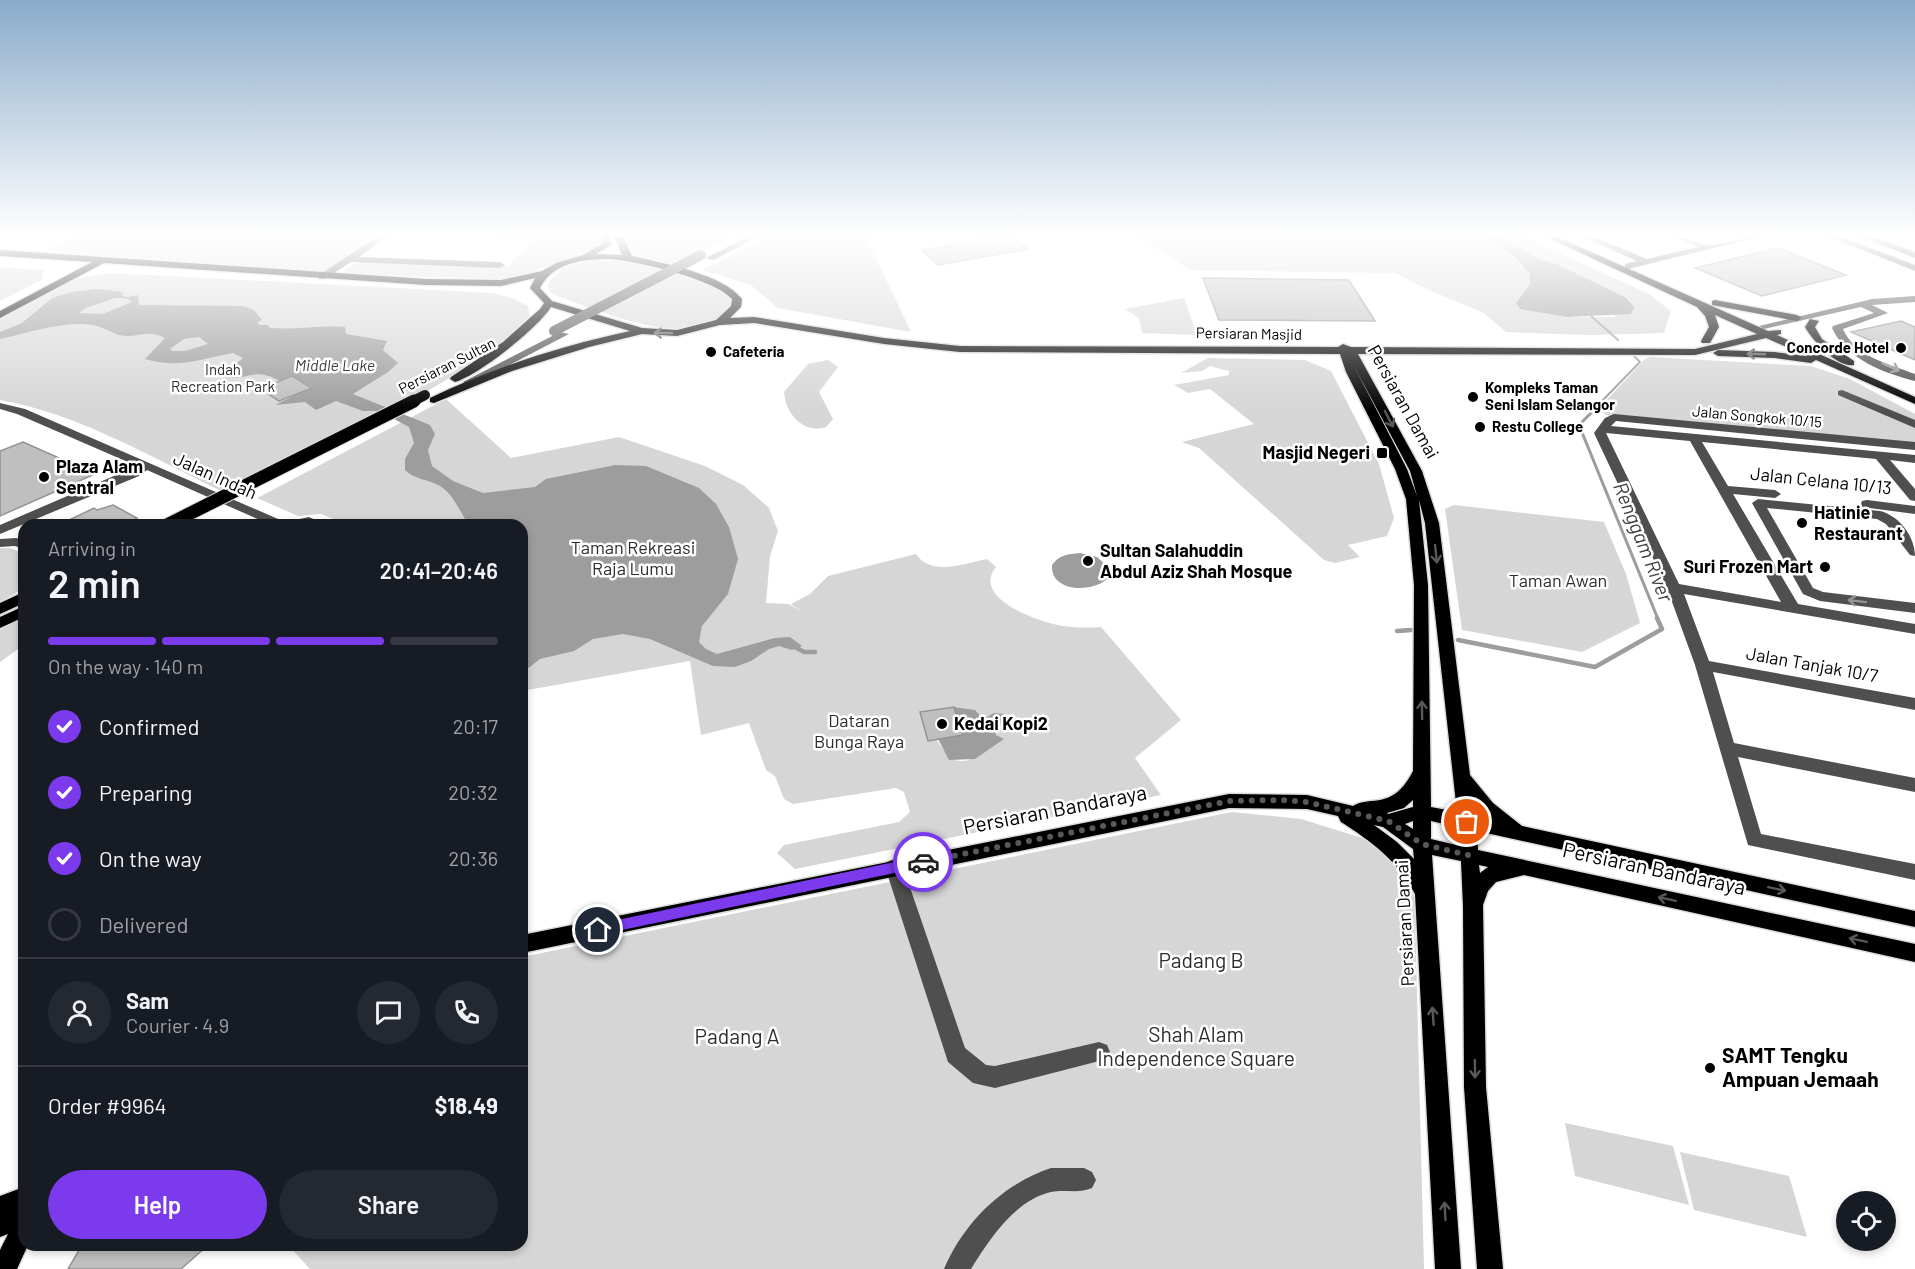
<!DOCTYPE html>
<html lang="en">
<head>
<meta charset="utf-8">
<style>
  :root { --surface:#171b24; --page:#242831; --text:#f1f3f6; --muted:#9ea1a6; --line:#363941; --accent:#7c3aed }
  body { margin:0; font-family:Barlow,sans-serif; background:var(--page); color:var(--text); height:100vh; display:flex; flex-direction:column; font-size:22px; white-space:nowrap }
  * { box-sizing:border-box; margin:0 }
  p { font-size:20px; color:var(--muted) }
  .icon { flex:none; width:33px; height:33px; fill:none; stroke:currentColor; stroke-width:2; stroke-linecap:round; stroke-linejoin:round }
  .map { position:relative; flex:1; overflow:hidden }
  .sheet { position:absolute; left:18px; top:519px; width:510px; height:732px; display:flex; flex-direction:column; background:var(--surface); border-radius:18px; box-shadow:0 3px 9px #0003 }
  .sheet>* { flex:none }
  .tools { position:absolute; left:1836px; top:1191px; display:grid; gap:12px }
  .tools a { display:grid; place-items:center; width:60px; height:60px; border-radius:50%; background:var(--surface); box-shadow:0 3px 9px #0003; font-size:30px }
  .pin { position:absolute; display:grid; place-items:center; width:51px; height:51px; color:#fff; margin:-26px; border:3px solid #fff; border-radius:50%; box-shadow:0 2px 6px #0007 }
  .courier { position:absolute; display:grid; place-items:center; width:60px; height:60px; margin:-30px; border:4px solid #7c3aed; border-radius:50%; background:#fff; color:#222; box-shadow:0 2px 8px #0007 }
  .head em { font-style:normal; font-weight:600 }
  .head div { display:flex; flex-direction:column-reverse }
  .head { display:flex; align-items:center; justify-content:space-between; height:102px; padding:0 30px }
  h1 { font-size:39px; font-weight:600; line-height:45px }
  .bar { display:grid; grid-template-columns:repeat(4,1fr); gap:9px 6px; align-content:center; height:72px; padding:0 30px }
  .bar i { height:8px; border-radius:4px; background:var(--line) }
  .bar .active { background:var(--accent) }
  .bar p { grid-column:span 4 }
  .line { display:flex; align-items:center; gap:15px; padding:0 30px; border-top:2px solid var(--line) }
  .line div { flex:1 }
  .round { display:grid; place-items:center; flex:none; width:63px; height:63px; border-radius:32px; background:var(--page) }
  ol { padding:0 30px; list-style:none }
  li { display:flex; align-items:center; gap:18px; height:66px }
  li p { margin-inline-start:auto }
  li .icon { padding:6px; border-radius:50%; background:var(--accent); color:#fff; stroke-width:4 }
  li:last-child { color:var(--muted) }
  li i { width:33px; height:33px; border:3px solid var(--line); border-radius:50% }
  .cta { display:flex; gap:12px; margin-top:auto; padding:12px 30px }
  .cta a { flex:1; height:69px; border-radius:36px; background:var(--accent); color:#fff; font-size:24px; font-weight:600; line-height:69px; text-align:center }
  .cta a+a { background:var(--page); color:var(--text) }
  .map>svg:first-child { display:block }
</style>
</head>
<body>
<div class="map">
<svg width="1915" height="1269" viewBox="0 0 1915 1269">
  <rect width="100%" height="100%" fill="#fff"/>
  <!-- green -->
  <g fill="#d6d6d6" fill-rule="evenodd">
    <polygon points="78,235 370,235 373,238 327,269 315,272 165,262 45,250"/>
    <polygon points="536,235 601,235 604,241 595,249 516,277 502,279 346,274 344,271 353,264 363,262 509,266"/>
    <polygon points="625,235 735,235 671,266 635,254 630,250"/>
    <polygon points="771,235 865,235 911,332 778,308 751,285 703,270"/>
    <polygon points="1135,235 1482,235 1514,256 1530,274 1530,284 1516,303 1520,309 1567,317 1616,317 1581,276 1559,265 1539,259 1497,235 1520,235 1649,294 1671,311 1664,333 1590,335 1506,332 1484,313 1422,287 1396,273 1190,270"/>
    <path d="M625,260L720,287L730,293L734,302C702,358 601,311 557,296L550,292L548,286C557,260 601,259 625,260Z"/>
    <polygon points="0,267 44,270 41,280 0,301"/>
    <path d="M110,273L492,293L513,298L528,306L530,319C448,393 323,443 223,492C151,457 79,414 0,400V318L70,279Z"/>
    <polygon points="1184,298 1197,335 1142,333 1139,318 1125,309"/>
    <polygon points="1651,357 1811,366 1850,379 1915,414 1915,446 1623,421 1604,414 1600,407 1645,359"/>
    <polygon points="1208,358 1305,360 1331,371 1379,464 1394,518 1387,536 1348,545 1360,557 1335,563 1324,560 1199,448 1182,442 1254,424 1210,389 1188,393 1174,385 1229,375 1229,371 1210,366 1202,371 1181,373"/>
    <path d="M828,360L838,367L819,392L833,419L826,427C804,435 785,413 784,392L808,364Z"/>
    <path d="M446,399L511,458L619,437L705,466L743,485L769,508L778,531L770,556L766,603L789,604L802,612L791,604L810,594L828,576L916,554C931,577 966,563 987,559L996,567C971,598 1037,621 1058,625C1073,628 1087,628 1101,627L1181,720L1135,758L1161,795L795,869L777,853L784,845L899,822L910,812L904,792L896,788L793,804L784,799L775,776L766,770L749,723L701,735L690,661L522,691V525H335L336,520L321,514L298,516L257,498ZM954,707C972,710 990,716 996,735L1003,739C948,781 951,758 920,713Z"/>
    <polygon points="1454,505 1604,522 1626,574 1640,623 1582,652 1462,630 1445,509"/>
    <polygon points="0,548 10,548 24,554 24,588 0,602"/>
    <polygon points="24,617 24,645 0,662 0,630"/>
    <polygon points="1232,812 1301,819 1372,841 1414,875 1424,1269 310,1269 288,1245 522,1245 522,957"/>
    <polygon points="1565,1123 1673,1146 1689,1205 1575,1176"/>
    <polygon points="1680,1152 1789,1176 1807,1237 1694,1210"/>
  </g>
  <!-- water -->
  <g fill="#9d9d9d" fill-rule="evenodd">
    <polygon points="1482,235 1501,236 1539,259 1559,265 1626,298 1634,307 1631,314 1567,317 1520,309 1516,303 1530,284 1530,274 1514,256"/>
    <path d="M96,289L124,292L121,295L127,297L138,295L139,305L243,306L254,310L262,320L257,322L259,325H267L270,328C296,330 320,325 345,327L346,334L387,341L383,350L398,363L388,372L353,394L430,425L435,434L428,450L432,466L453,481L483,493L535,487L546,479L615,465L646,466L699,488L716,504L729,527L738,559L728,594L702,626L699,642L706,649L717,654L775,638L790,637L802,646L792,650L779,646L769,649L751,661L735,667L713,666L650,639L623,634L593,639L574,651L540,659L522,673V525L467,522C459,510 453,494 440,486C428,479 415,480 405,470V459L414,443L409,427L379,411H363L336,401L316,410L305,402L275,405L312,387L292,376L280,381C250,365 245,384 221,376L243,358L233,353C199,359 180,369 145,359L165,338C146,328 137,339 119,335C112,333 105,328 97,326C66,319 30,333 0,339V332L22,323L52,298L72,292ZM115,298H126L132,302L103,314L79,313L86,308ZM199,337L208,344L185,351H172L170,349L184,339Z"/>
    <path d="M1080,553L1097,557L1108,567V578C1094,593 1050,593 1052,565C1059,555 1068,554 1080,553Z"/>
    <polygon points="954,707 975,710 983,719 994,713 1004,714 1008,718 1006,722 993,727 996,735 1004,739 975,759 949,760 938,739 963,735"/>
  </g>
  <g fill="none" stroke-linecap="round" stroke-linejoin="round">
    <!-- stream-far2 -->
    <g stroke="#9d9d9d" stroke-width="2">
      <polyline points="1591,316 1618,340"/>
      <polyline points="1601,402 1640,362 1632,354"/>
    </g>
    <!-- stream-far1 -->
    <polyline stroke="#9d9d9d" stroke-width="3" points="1603,401 1579,425 1658,619"/>
    <!-- stream -->
    <g stroke="#9d9d9d" stroke-width="4.5">
      <polyline points="1397,631 1411,630"/>
      <polyline points="1458,640 1595,667 1662,629 1657,618"/>
      <polyline points="793,646 804,652 815,652"/>
    </g>
  </g>
  <!-- building -->
  <g fill="#bfbfbf" stroke="#939393" stroke-width="1.5">
    <polygon points="1010,235 1028,249 938,265 922,250"/>
    <polygon points="1778,248 1846,275 1762,296 1695,268"/>
    <polygon points="1203,278 1349,280 1375,321 1219,320"/>
    <polygon points="1901,321 1915,327 1915,360 1851,332"/>
    <polygon points="292,376 312,388 279,401 260,389"/>
    <polygon points="23,442 95,474 0,516 0,451"/>
    <polygon points="113,505 137,518 124,525 59,525 94,508 97,510"/>
    <polygon points="954,707 963,735 928,741 920,712"/>
    <polygon points="82,1245 208,1245 181,1269 68,1269"/>
  </g>
  <g fill="none" stroke-linecap="round" stroke-linejoin="round">
    <defs>
      <g id="major">
        <path d="M602,235H610L611,245L596,254L622,255L614,235H622L632,256C662,263 723,274 742,299L741,307L730,318L754,317L884,338L960,346L1338,347L1343,344L1351,347L1695,349L1757,334L1715,315L1719,327L1710,343H1702L1701,341L1709,327L1705,316L1697,307L1542,235H1553L1768,331L1781,330V334L1777,335L1915,397V404L1816,360L1811,363L1775,358L1718,356L1713,353L1718,350L1775,352L1807,356L1766,338L1695,355L1358,354L1422,471L1439,523L1470,775L1493,803L1522,826L1915,911V927L1477,831L1478,850L1915,944V962L1524,875L1496,882L1488,891L1483,905L1486,1087L1503,1269H1477L1464,1087L1463,906L1461,861L1432,855L1461,1269H1435L1415,894C1398,861 1371,841 1341,822L1338,816L1307,809L1229,808L522,953V935L1229,794L1307,795L1353,806C1359,802 1364,802 1371,801C1393,800 1403,790 1413,771L1414,585L1406,499L1395,469L1346,372L1340,354L960,352L884,344L754,323L720,325L677,336L642,334L589,347L512,371L434,403L430,402V398C494,367 561,346 630,331L551,307C538,328 479,375 455,382L450,379L451,377L503,342L540,309L544,303L530,288L535,278L501,286L426,285L104,263L0,318V311L92,262L0,256V250L426,279L501,280L542,271L556,263L583,255L602,244ZM610,259C637,261 714,279 732,299L731,306L716,320L677,330L642,328L552,301L540,288C553,262 584,259 610,259ZM1354,366L1410,471L1417,496L1407,469ZM1419,500L1425,523L1457,812L1431,807L1428,585ZM1413,800V807L1388,814L1387,813L1404,808ZM1474,806L1487,819L1475,816ZM1413,821V829L1405,824ZM1431,821L1458,827L1460,846L1431,839ZM1374,825L1383,827L1413,849L1414,859L1397,842ZM1479,865L1488,867L1480,873Z"/>
        <polygon points="1715,300 1797,315 1802,318 1797,321 1712,305 1712,301"/>
        <path d="M1810,319L1819,321L1815,327L1822,339L1854,361V365C1837,368 1812,340 1805,327Z"/>
        <polygon points="24,592 24,603 0,614 0,603"/>
        <polygon points="24,606 24,617 0,628 0,617"/>
        <polygon points="24,1187 24,1245 28,1245 17,1269 0,1269 0,1250 8,1234 0,1237 0,1196"/>
      </g>
    </defs>
    <!-- major casing -->
    <use href="#major" stroke="#dbdbdb" stroke-width="3"/>
    <!-- minor -->
    <g fill="#4f4f4f" fill-rule="evenodd">
      <polygon points="379,235 389,235 359,257 500,262 505,265 500,268 351,262 325,279 319,279 319,275"/>
      <path d="M496,235H526C520,239 502,240 496,235Z"/>
      <polygon points="750,235 760,235 714,260 706,258"/>
      <path d="M1579,235H1590L1647,259L1698,247L1672,235C1685,235 1697,245 1709,245C1729,245 1747,234 1767,235L1628,269L1625,268V264L1637,261Z"/>
      <polygon points="1825,235 1836,235 1915,265 1915,271"/>
      <polygon points="1856,235 1868,235 1915,252 1915,258"/>
      <path d="M1915,296V302L1872,305L1888,313L1843,329C1855,357 1889,364 1915,374V381C1884,373 1846,359 1832,328L1833,326L1874,313L1861,307L1764,329L1759,326L1872,299Z"/>
      <polygon points="560,332 569,334 473,384 469,385 463,382"/>
      <polygon points="1842,390 1915,420 1915,428 1838,395 1838,391"/>
      <polygon points="0,403 25,409 285,522 309,517 327,525 271,525 147,470 139,476 0,534 0,525 137,466 17,414 0,409"/>
      <path d="M1614,414L1915,442V450L1616,421L1611,426L1915,455V463L1890,460L1915,489V501L1910,500L1876,459L1702,442L1728,486L1775,490L1781,494L1775,498L1733,494L1798,604L1915,624V634L1684,594L1709,661L1915,698V710L1713,672L1734,743L1915,778V792L1738,757L1761,834L1915,864V880L1748,845L1695,665L1667,588L1594,433L1605,418ZM1606,433L1690,441L1781,602L1679,584Z"/>
      <path d="M1758,499L1880,511C1900,516 1915,537 1915,556L1910,555L1886,524L1877,519L1767,508L1813,588L1823,592L1915,603V613L1820,601L1803,594L1752,503Z"/>
      <polygon points="1867,500 1915,506 1915,514 1862,507 1861,504 1862,501"/>
      <polygon points="16,538 24,540 24,549 15,546 0,547 0,539"/>
      <polygon points="894,859 901,862 903,867 965,1048 986,1065 995,1066 1099,1042 1107,1045 1110,1052 1107,1059 995,1088 973,1083 948,1062 885,867 887,862"/>
      <path d="M1051,1168H1084L1092,1172L1096,1180L1092,1188C1079,1194 1065,1189 1051,1192C1015,1200 989,1240 971,1269H944C964,1222 1003,1184 1051,1168Z"/>
    </g>
    <!-- major -->
    <use href="#major" fill="#000" fill-rule="evenodd"/>
    <defs>
      <polyline id="major-bridge-far1" points="411,402 425,395"/>
      <polyline id="major-bridge" points="167,525 414,401"/>
    </defs>
    <!-- major-bridge-far1 casing -->
    <use href="#major-bridge-far1" stroke="#dbdbdb" stroke-width="12" stroke-linecap="butt"/>
    <!-- major-bridge casing -->
    <use href="#major-bridge" stroke="#dbdbdb" stroke-width="15" stroke-linecap="butt"/>
    <!-- minor-bridge -->
    <polyline stroke="#4f4f4f" stroke-width="10" points="554,331 701,255"/>
    <!-- major-bridge-far1 -->
    <use href="#major-bridge-far1" stroke="#000" stroke-width="10"/>
    <!-- major-bridge -->
    <use href="#major-bridge" stroke="#000" stroke-width="13"/>
  </g>
  <!-- one-way arrows -->
  <defs><path id="oneway-shaft" d="M-6 0H5M1.5-3L5.5 0L1.5 3" fill="none" stroke-width="1.6" stroke-linecap="round" stroke-linejoin="round" transform="scale(1.5)"/></defs>
  <g stroke="#595959">
    <use href="#oneway-shaft" transform="translate(663 333) rotate(-180)"/>
    <use href="#oneway-shaft" transform="translate(1756 354) rotate(-178)"/>
    <use href="#oneway-shaft" transform="translate(1389 419) rotate(62)"/>
    <use href="#oneway-shaft" transform="translate(1436 554) rotate(84)"/>
    <use href="#oneway-shaft" transform="translate(1422 710) rotate(-91)"/>
    <use href="#oneway-shaft" transform="translate(1777 889) rotate(12)"/>
    <use href="#oneway-shaft" transform="translate(1667 899) rotate(-168)"/>
    <use href="#oneway-shaft" transform="translate(1858 940) rotate(-168)"/>
    <use href="#oneway-shaft" transform="translate(1433 1016) rotate(-94)"/>
    <use href="#oneway-shaft" transform="translate(1475 1069) rotate(89)"/>
    <use href="#oneway-shaft" transform="translate(1445 1211) rotate(-93)"/>
  </g>
  <g stroke="#959595">
    <use href="#oneway-shaft" transform="translate(1891 367) rotate(24)"/>
    <use href="#oneway-shaft" transform="translate(1857 601) rotate(-173)"/>
  </g>
  <!-- sky -->
  <linearGradient id="sky" x2="0" y2="1"><stop stop-color="#8aabca"/><stop offset="0.57" stop-color="#fff"/><stop offset="1" stop-color="#fff" stop-opacity="0"/></linearGradient>
  <rect width="1915" height="412" fill="url(#sky)"/>
  <!-- route -->
  <polygon fill="#7c3aed" points="923,856 929,862 923,867 598,935 592,930 598,924"/>
  <g fill="none" stroke-linecap="round" stroke-linejoin="round">
    <!-- done -->
    <polyline stroke="#595959" stroke-width="6" stroke-dasharray="0 10.8" points="923,862 1229,801 1282,800 1307,802 1388,821 1422,844 1468,855 1467,822"/>
  </g>
  <!-- markers -->
  <g fill="#000" stroke="#fff" stroke-width="2">
    <circle cx="1901" cy="348" r="6"/>
    <circle cx="711" cy="352" r="6"/>
    <circle cx="1473" cy="397" r="6"/>
    <circle cx="1480" cy="427" r="6"/>
    <rect x="1376" y="447" width="12" height="12" rx="3"/>
    <circle cx="44" cy="477" r="6"/>
    <circle cx="1802" cy="523" r="6"/>
    <circle cx="1088" cy="561" r="6"/>
    <circle cx="1825" cy="567" r="6"/>
    <circle cx="942" cy="724" r="6"/>
    <circle cx="1710" cy="1068" r="6"/>
  </g>
  <g text-anchor="middle" stroke-width="5" stroke-linejoin="round" paint-order="stroke">
    <!-- far-street labels -->
    <g font-size="15" fill="#000" stroke="#fff">
      <text transform="translate(1249 334) rotate(1)" y="5">Persiaran Masjid</text>
      <text transform="translate(447 366) rotate(-27)" y="5">Persiaran Sultan</text>
      <text transform="translate(1757 417) rotate(5)" y="5">Jalan Songkok 10/15</text>
    </g>
    <!-- far-poi labels -->
    <g font-size="15" font-weight="bold" fill="#000" stroke="#fff" text-anchor="start">
      <text x="1889" y="353" text-anchor="end">Concorde Hotel</text>
      <text x="723" y="357">Cafeteria</text>
      <text x="1485" y="393">Kompleks Taman<tspan x="1485" dy="17">Seni Islam Selangor</tspan></text>
      <text x="1492" y="432">Restu College</text>
    </g>
    <!-- far-park labels -->
    <g font-size="15" fill="#2d2d2d" stroke="#fff">
      <text x="223" y="375">Indah<tspan x="223" dy="17">Recreation Park</tspan></text>
    </g>
    <!-- far-water labels -->
    <g font-size="16" font-style="italic" fill="#3e3e3e" stroke="#fff">
      <text x="335" y="371">Middle Lake</text>
    </g>
    <!-- street labels -->
    <g font-size="18" fill="#000" stroke="#fff">
      <text transform="translate(1403 402) rotate(61)" y="6">Persiaran Damai</text>
      <text transform="translate(215 476) rotate(24)" y="6">Jalan Indah</text>
      <text transform="translate(1821 481) rotate(6)" y="6">Jalan Celana 10/13</text>
      <text transform="translate(1812 665) rotate(10)" y="6">Jalan Tanjak 10/7</text>
      <text transform="translate(1405 923) rotate(-93)" y="6">Persiaran Damai</text>
    </g>
    <!-- poi labels -->
    <g font-size="18" font-weight="bold" fill="#000" stroke="#fff" text-anchor="start">
      <text x="1370" y="459" text-anchor="end">Masjid Negeri</text>
      <text x="56" y="473">Plaza Alam<tspan x="56" dy="21">Sentral</tspan></text>
      <text x="1814" y="519">Hatinie<tspan x="1814" dy="21">Restaurant</tspan></text>
      <text x="1100" y="557">Sultan Salahuddin<tspan x="1100" dy="21">Abdul Aziz Shah Mosque</tspan></text>
      <text x="1813" y="573" text-anchor="end">Suri Frozen Mart</text>
      <text x="954" y="730">Kedai Kopi2</text>
    </g>
    <!-- park labels -->
    <g font-size="18" fill="#2d2d2d" stroke="#fff">
      <text x="633" y="554">Taman Rekreasi<tspan x="633" dy="21">Raja Lumu</tspan></text>
      <text x="1558" y="587">Taman Awan</text>
      <text x="859" y="727">Dataran<tspan x="859" dy="21">Bunga Raya</tspan></text>
    </g>
    <!-- water labels -->
    <g font-size="20" font-style="italic" fill="#3e3e3e" stroke="#fff">
      <text transform="translate(1643 542) rotate(68)" y="7">Renggam River</text>
    </g>
    <!-- near-street labels -->
    <g font-size="21" fill="#000" stroke="#fff">
      <text transform="translate(1055 810) rotate(-11)" y="7">Persiaran Bandaraya</text>
      <text transform="translate(1654 869) rotate(12)" y="7">Persiaran Bandaraya</text>
    </g>
    <!-- near-park labels -->
    <g font-size="21" fill="#2d2d2d" stroke="#fff">
      <text x="1201" y="968">Padang B</text>
      <text x="1196" y="1042">Shah Alam<tspan x="1196" dy="24">Independence Square</tspan></text>
      <text x="737" y="1044">Padang A</text>
    </g>
    <!-- near-poi labels -->
    <g font-size="21" font-weight="bold" fill="#000" stroke="#fff" text-anchor="start">
      <text x="1722" y="1063">SAMT Tengku<tspan x="1722" dy="24">Ampuan Jemaah</tspan></text>
    </g>
  </g>
</svg>
<div class="tools">
<a><svg class="icon" aria-label="locate" viewBox="0 0 24 24"><circle cx="12" cy="12" r="6"/><path d="M12 2v4M12 18v4M2 12h4M18 12h4"/></svg></a>
</div>
<div class="pin" style="left:1467px;top:822px;background:#ea580c"><svg class="icon" aria-label="bag" viewBox="0 0 24 24"><path d="M5 8h14l-1 12H6zM9 8a3 3 0 0 1 6 0"/></svg></div>
<div class="pin" style="left:598px;top:930px;background:#1f2937"><svg class="icon" aria-label="home" viewBox="0 0 24 24"><path d="M3 11l9-7 9 7M6 9v11h12V9"/></svg></div>
<div class="courier" style="left:923px;top:862px"><svg class="icon" aria-label="car" viewBox="0 0 24 24"><path d="M5 17H2v-5l4-1 3-4h7l3 4 3 1v5h-3M9 17h6M6 11h13"/><circle cx="7" cy="17" r="2"/><circle cx="17" cy="17" r="2"/></svg></div>
<section class="sheet">
<div class="head"><div><h1>2 min</h1><p>Arriving in</p></div><em>20:41–20:46</em></div>
<div class="bar"><i class="active"></i><i class="active"></i><i class="active"></i><i></i><p>On the way · 140 m</p></div>
<ol>
<li><svg class="icon" aria-label="check" viewBox="0 0 24 24"><path d="M5 12l5 5 9-10"/></svg>Confirmed<p>20:17</p></li>
<li><svg class="icon" aria-label="check" viewBox="0 0 24 24"><path d="M5 12l5 5 9-10"/></svg>Preparing<p>20:32</p></li>
<li><svg class="icon" aria-label="check" viewBox="0 0 24 24"><path d="M5 12l5 5 9-10"/></svg>On the way<p>20:36</p></li>
<li><i></i>Delivered</li>
</ol>
<div class="line" style="height:108px"><a class="round"><svg class="icon" aria-label="person" viewBox="0 0 24 24"><circle cx="12" cy="8" r="4"/><path d="M4 21q1-7 8-7t8 7"/></svg></a><div><b>Sam</b><p>Courier · 4.9</p></div><a class="round"><svg class="icon" aria-label="chat" viewBox="0 0 24 24"><path d="M4 5h16v11H9l-5 4z"/></svg></a><a class="round"><svg class="icon" aria-label="phone" viewBox="0 0 24 24"><path d="M5 4h4l2 5-3 2q2 4 5 5l2-3 5 2v4C11 20 4 13 5 4z"/></svg></a></div>
<div class="line" style="height:78px"><div>Order #9964</div><b>$18.49</b></div>
<div class="cta"><a>Help</a><a>Share</a></div>
</section>
</div>
</body>
</html>
